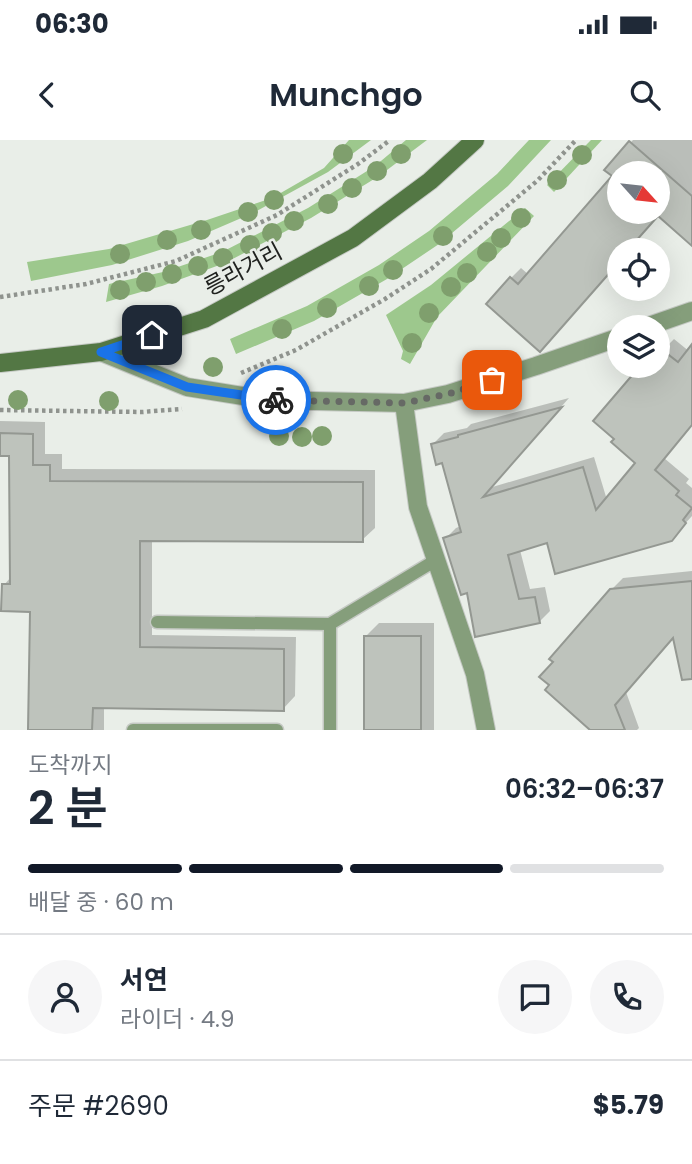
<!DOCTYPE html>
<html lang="ko">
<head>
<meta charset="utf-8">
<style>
  :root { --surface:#fff; --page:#f6f6f7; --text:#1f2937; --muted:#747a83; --line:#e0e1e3; --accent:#111827 }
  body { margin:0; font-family:Poppins,"Noto Sans KR",sans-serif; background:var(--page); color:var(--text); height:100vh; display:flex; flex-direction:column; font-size:26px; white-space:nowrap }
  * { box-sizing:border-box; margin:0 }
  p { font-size:23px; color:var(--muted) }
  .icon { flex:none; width:38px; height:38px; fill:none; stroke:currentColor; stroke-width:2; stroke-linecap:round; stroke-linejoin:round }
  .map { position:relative; height:590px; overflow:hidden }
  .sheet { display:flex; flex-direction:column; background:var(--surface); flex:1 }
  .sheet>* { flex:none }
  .needle { width:46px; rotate:117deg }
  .fabs { position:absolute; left:607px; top:21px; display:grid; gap:14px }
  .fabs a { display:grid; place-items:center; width:63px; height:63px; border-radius:50%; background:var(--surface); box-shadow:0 7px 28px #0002; font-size:35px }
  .pin { position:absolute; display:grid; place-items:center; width:60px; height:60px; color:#fff; margin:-30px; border-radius:14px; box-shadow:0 4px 10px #0006 }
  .courier { position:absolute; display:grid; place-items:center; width:70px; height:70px; margin:-35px; border:5px solid #1a73e8; border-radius:50%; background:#fff; color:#222; box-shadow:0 2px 9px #0007 }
  .head em { font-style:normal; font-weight:600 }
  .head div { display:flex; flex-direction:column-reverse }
  .head { display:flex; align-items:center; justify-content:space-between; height:119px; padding:0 28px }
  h1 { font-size:46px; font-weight:600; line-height:52px }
  .bar { display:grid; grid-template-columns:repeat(4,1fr); gap:10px 7px; align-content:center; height:84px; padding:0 28px }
  .bar i { height:9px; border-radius:5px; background:var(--line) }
  .bar .on { background:var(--accent) }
  .bar p { grid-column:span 4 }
  .line { display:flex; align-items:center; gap:18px; padding:0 28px; border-top:2px solid var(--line) }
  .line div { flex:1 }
  .round { display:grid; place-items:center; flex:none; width:74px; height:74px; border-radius:37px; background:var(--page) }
  .status { display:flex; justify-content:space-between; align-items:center; height:49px; padding:0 35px; background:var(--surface); direction:ltr }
  .status svg { height:19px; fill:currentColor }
  header { display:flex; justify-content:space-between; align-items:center; height:91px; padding:0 28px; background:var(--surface); font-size:32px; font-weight:600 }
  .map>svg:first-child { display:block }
</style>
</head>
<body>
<div class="status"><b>06:30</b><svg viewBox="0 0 49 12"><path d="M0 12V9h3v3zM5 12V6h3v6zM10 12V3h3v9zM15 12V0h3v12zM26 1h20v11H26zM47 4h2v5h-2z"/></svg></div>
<header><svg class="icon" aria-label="back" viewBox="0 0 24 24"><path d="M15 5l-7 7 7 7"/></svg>Munchgo<svg class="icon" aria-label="search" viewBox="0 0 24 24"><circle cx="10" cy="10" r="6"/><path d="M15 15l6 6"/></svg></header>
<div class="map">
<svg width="692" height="590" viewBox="0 0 692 590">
  <rect width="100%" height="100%" fill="#e9eee8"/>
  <!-- green -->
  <g fill="#9dc88d">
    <polygon points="349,0 371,0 328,32 253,73 188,101 112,125 31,141 27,122 109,109 207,80 272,58 324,28"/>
    <polygon points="406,0 427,0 379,36 311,78 225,123 162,146 106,162 109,144 163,132 222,112 308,68 375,26"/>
    <polygon points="529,0 551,0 508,46 439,104 387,139 314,181 236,214 230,199 307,166 379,125 429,91 497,34"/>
    <polygon points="591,0 602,0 554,52 547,45"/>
    <polygon points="525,68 534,76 437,177 410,224 401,219 403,211 386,175 431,145"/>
  </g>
  <!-- shadow -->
  <g fill="#0003" fill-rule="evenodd">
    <path d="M633,0H692V104L659,75L628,110H620L550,199L511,138L521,128L529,135L615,36L607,29ZM620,33H658V72H620Z"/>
    <polygon points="674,199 690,212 692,210 692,285 664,318 689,339 686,343 692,348 692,376 671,399 548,401 520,410 530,449 545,447 550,471 539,482 468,451 445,399 456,388 461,386 443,321 433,304 444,293 467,288 471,284 569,258 489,348 594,317 607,360 637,323 617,298 596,281 643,226 658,226 658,209 660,207 663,210"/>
    <polygon points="0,281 45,282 45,314 62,314 62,329 375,330 375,388 362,400 152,400 152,495 296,497 295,556 283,569 104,566 104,590 30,590 32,470 4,445 11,437 11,314 0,314"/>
    <polygon points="692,431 692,521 675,496 626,552 639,588 637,590 593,590 611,450 623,438"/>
    <polygon points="379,483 434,483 434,590 366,590 365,497"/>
  </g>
  <!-- building -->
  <g fill="#bec3bc" stroke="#949892" stroke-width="2" fill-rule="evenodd">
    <path d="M629,1L692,56V106L658,76L628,110H620V121L540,212L486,164L510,137L518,144L612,36L604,30ZM620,33H658V72H620Z"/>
    <polygon points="692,204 692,285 655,330 679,351 676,355 692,368 683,380 686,383 672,401 555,434 547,403 508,415 519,459 535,457 540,483 475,497 467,453 461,455 443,398 461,392 442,323 436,325 431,304 458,297 458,295 562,267 483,357 583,327 596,370 635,323 611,302 614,299 593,281 640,226 658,226 658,213 661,209 678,222"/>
    <polygon points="0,293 33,294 33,325 50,325 50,341 363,342 363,402 140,401 140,507 284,509 284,571 93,568 92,590 28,590 30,472 1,471 2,444 10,444 9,316 0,316"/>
    <polygon points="692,441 692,539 682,540 673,498 615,565 625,590 590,590 545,550 549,545 539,537 553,522 549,519 610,449"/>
    <rect x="364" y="496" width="57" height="94"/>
  </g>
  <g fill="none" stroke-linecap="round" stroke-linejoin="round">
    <defs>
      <g id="service">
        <polyline points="157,482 330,484 436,420"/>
        <polyline points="133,590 277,590"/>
        <polyline points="330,590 330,484"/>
      </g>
      <g id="minor">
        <polyline points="646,187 692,171"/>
        <polyline points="101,212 187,247 268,260 404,263 448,254 536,226 620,197"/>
        <polyline points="404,263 418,367 475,534 486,590"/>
      </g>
      <polyline id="secondary" points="0,223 101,212 204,179 353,98 430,41 475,0"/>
    </defs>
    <!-- service casing -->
    <use href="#service" stroke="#c5c9c4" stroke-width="15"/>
    <!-- minor casing -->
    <use href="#minor" stroke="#c5c9c4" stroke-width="20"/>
    <!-- secondary casing -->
    <use href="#secondary" stroke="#c5c9c4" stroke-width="20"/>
    <!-- path -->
    <g stroke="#8f938e" stroke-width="4.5" stroke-dasharray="3.5 3.5" stroke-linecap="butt">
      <polyline points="0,157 86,144 176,121 277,75 358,24 390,0"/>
      <polyline points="241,233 296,210 385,159 431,129 537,41 576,0"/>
      <polyline points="0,270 142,272 182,269"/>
    </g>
    <!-- service -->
    <use href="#service" stroke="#859e7b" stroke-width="12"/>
    <!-- minor -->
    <use href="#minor" stroke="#859e7b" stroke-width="18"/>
    <!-- secondary -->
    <use href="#secondary" stroke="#537744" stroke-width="18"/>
  </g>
  <!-- trees -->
  <g fill="#7f9f6d">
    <circle cx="343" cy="14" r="10"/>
    <circle cx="401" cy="14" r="10"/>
    <circle cx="582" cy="15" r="10"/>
    <circle cx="377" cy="31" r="10"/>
    <circle cx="557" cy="40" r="10"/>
    <circle cx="352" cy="48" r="10"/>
    <circle cx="274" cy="60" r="10"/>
    <circle cx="328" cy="64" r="10"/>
    <circle cx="248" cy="72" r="10"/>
    <circle cx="521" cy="78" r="10"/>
    <circle cx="294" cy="81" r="10"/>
    <circle cx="201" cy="90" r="10"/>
    <circle cx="272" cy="93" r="10"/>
    <circle cx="443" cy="96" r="10"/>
    <circle cx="501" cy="98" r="10"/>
    <circle cx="167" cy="100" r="10"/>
    <circle cx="250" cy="105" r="10"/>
    <circle cx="487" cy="112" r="10"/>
    <circle cx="120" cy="114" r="10"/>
    <circle cx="223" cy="118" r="10"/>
    <circle cx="198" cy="126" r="10"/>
    <circle cx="393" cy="130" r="10"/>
    <circle cx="467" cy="133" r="10"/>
    <circle cx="172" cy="134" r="10"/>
    <circle cx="146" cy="142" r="10"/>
    <circle cx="369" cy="146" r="10"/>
    <circle cx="451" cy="147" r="10"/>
    <circle cx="120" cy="150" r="10"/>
    <circle cx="327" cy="168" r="10"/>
    <circle cx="429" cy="173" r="10"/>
    <circle cx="282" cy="189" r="10"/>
    <circle cx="412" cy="203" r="10"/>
    <circle cx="213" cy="227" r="10"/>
    <circle cx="18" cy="260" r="10"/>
    <circle cx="109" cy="261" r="10"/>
    <circle cx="279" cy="296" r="10"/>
    <circle cx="322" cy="296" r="10"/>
    <circle cx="302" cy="297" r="10"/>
  </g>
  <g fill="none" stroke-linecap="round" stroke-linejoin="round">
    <!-- done -->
    <polyline stroke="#666965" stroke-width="7" stroke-dasharray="0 12.6" points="276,260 404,263 448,254 492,240"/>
    <!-- route -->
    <polyline stroke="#1a73e8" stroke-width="9" points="152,195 101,212 187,247 276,260"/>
  </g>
  <g text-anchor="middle" stroke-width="5" stroke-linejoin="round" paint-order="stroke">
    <!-- street labels -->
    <g font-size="23" fill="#20221f" stroke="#e9eee8">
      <text transform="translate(243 129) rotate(-28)" y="8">릉라거리</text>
    </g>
  </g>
</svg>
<div class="fabs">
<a><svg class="needle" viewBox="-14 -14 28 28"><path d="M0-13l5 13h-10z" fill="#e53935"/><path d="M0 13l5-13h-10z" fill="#747a83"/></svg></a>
<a><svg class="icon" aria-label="locate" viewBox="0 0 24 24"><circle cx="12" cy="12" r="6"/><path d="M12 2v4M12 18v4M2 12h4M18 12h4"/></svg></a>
<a><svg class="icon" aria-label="layers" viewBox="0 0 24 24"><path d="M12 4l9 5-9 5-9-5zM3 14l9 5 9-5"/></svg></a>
</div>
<div class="pin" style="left:492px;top:240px;background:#ea580c"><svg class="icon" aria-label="bag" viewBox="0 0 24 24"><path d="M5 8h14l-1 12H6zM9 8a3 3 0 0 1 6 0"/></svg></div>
<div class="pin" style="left:152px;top:195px;background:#1f2937"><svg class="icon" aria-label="home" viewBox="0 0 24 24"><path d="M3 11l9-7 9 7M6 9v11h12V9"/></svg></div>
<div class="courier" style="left:276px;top:260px"><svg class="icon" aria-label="bike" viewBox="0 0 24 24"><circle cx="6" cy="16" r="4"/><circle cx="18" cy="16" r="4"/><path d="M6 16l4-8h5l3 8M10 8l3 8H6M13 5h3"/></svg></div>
</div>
<section class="sheet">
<div class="head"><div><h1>2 분</h1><p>도착까지</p></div><em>06:32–06:37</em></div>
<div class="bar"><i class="on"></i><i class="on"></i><i class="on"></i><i></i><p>배달 중 · 60 m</p></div>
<div class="line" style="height:126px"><a class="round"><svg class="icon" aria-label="person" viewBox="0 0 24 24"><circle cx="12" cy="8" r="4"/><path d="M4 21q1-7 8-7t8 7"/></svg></a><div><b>서연</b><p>라이더 · 4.9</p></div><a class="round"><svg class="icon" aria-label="chat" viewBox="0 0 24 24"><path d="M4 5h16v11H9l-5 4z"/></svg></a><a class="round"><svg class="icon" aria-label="phone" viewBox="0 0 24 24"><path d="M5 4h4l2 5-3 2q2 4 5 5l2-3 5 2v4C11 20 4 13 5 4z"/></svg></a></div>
<div class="line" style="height:91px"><div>주문 #2690</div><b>$5.79</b></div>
</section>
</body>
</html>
